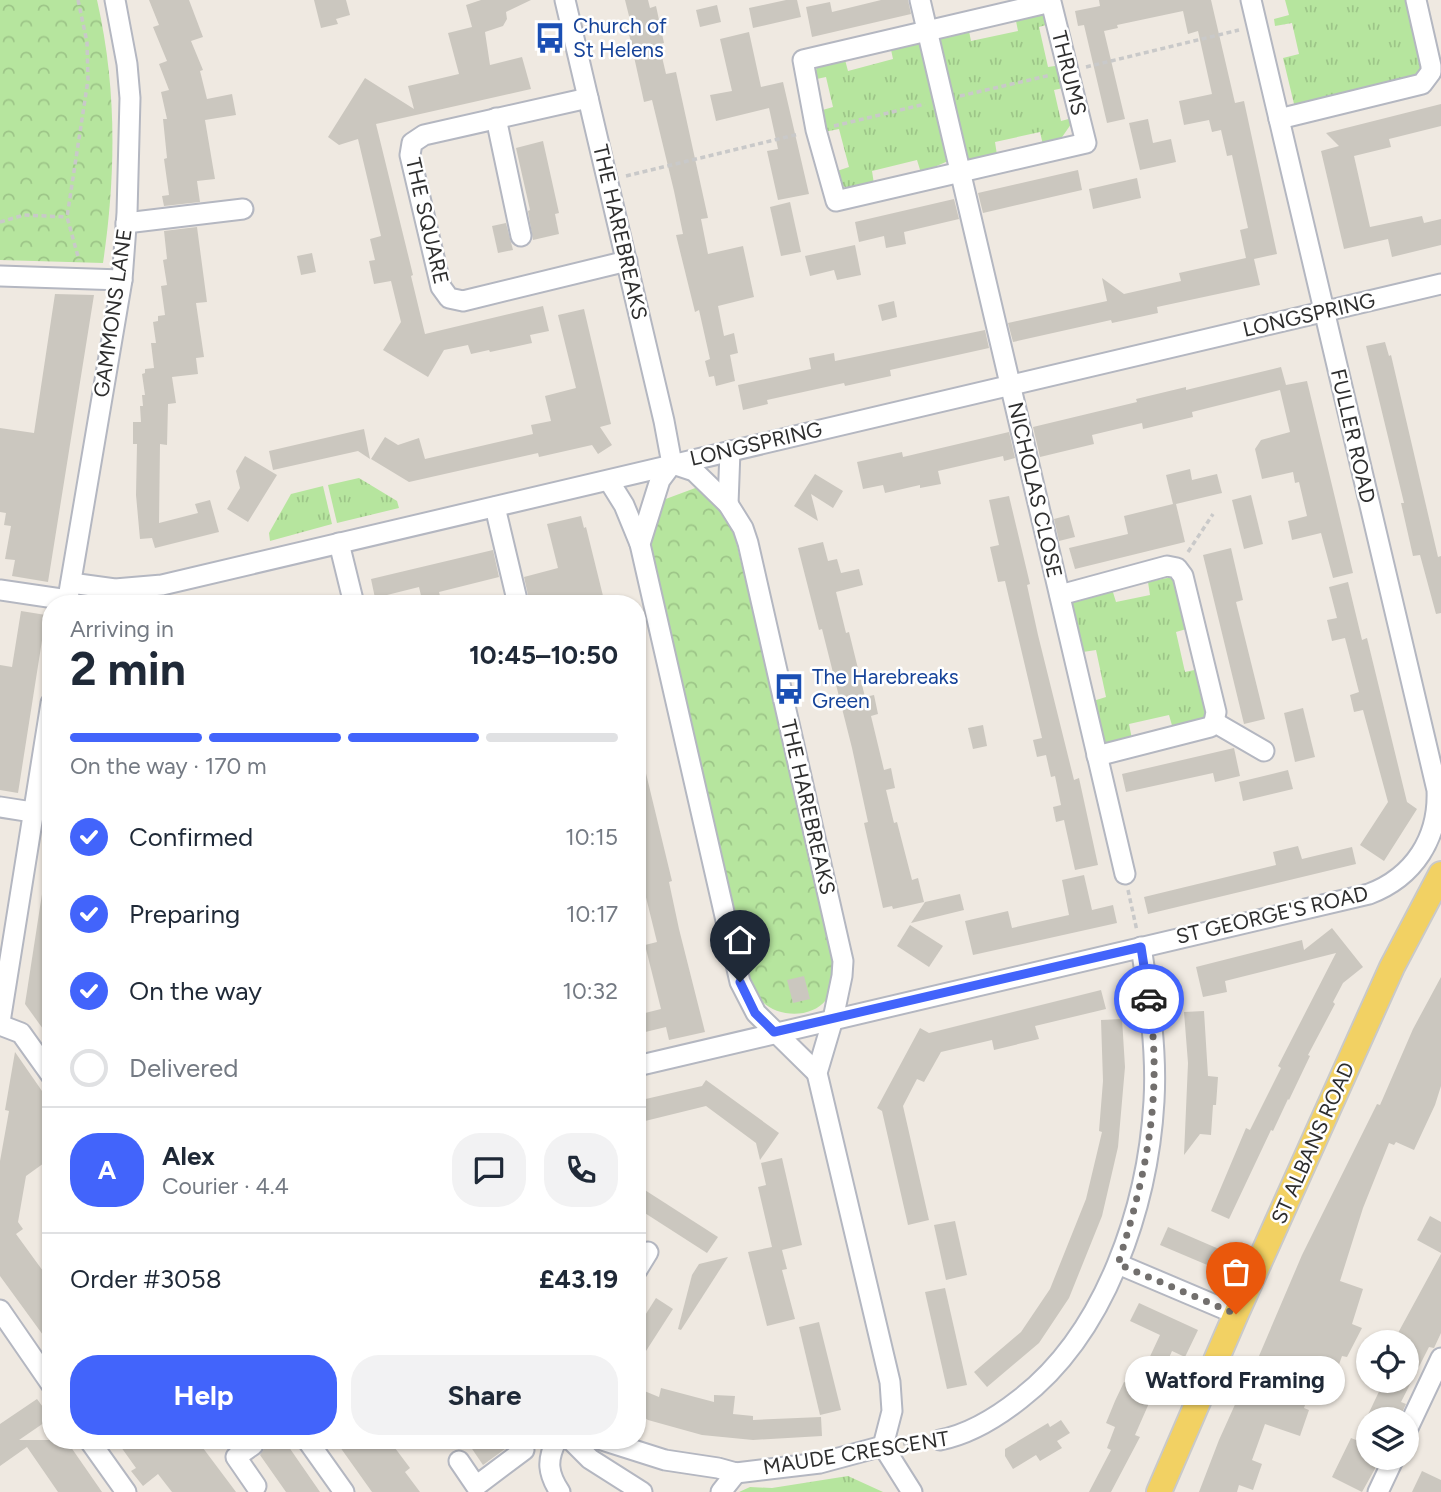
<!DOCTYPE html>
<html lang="en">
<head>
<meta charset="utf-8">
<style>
  :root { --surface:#fff; --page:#f2f2f3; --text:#1f2937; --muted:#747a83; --line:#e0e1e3; --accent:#4264fb }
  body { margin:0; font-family:Figtree,sans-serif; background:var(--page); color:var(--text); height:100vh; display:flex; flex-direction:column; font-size:26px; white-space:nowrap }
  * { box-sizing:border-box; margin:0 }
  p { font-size:23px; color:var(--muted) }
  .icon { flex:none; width:38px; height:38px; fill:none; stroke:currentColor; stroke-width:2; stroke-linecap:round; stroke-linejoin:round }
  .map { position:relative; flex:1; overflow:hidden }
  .side { position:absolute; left:42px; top:595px; width:604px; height:854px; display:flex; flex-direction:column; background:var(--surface); border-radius:28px; box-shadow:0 2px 5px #0004 }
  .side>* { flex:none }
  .fabs { position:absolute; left:1356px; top:1330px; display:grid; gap:14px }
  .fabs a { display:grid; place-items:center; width:63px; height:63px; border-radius:50%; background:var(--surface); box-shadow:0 2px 5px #0004; font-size:35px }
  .pin { position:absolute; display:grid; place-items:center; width:60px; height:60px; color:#fff; margin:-72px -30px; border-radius:50% 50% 50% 0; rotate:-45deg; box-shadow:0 0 7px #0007 }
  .pin .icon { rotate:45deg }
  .courier { position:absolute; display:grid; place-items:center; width:70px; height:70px; margin:-35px; border:5px solid #4264fb; border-radius:50%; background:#fff; color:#222; box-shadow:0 2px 9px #0007 }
  .bubble { position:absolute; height:49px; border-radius:24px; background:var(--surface); box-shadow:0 2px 5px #0004; font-size:23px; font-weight:700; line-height:49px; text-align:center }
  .overview em { font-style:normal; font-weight:700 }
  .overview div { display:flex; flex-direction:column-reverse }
  .overview { display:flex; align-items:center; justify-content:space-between; height:119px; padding:0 28px }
  h1 { font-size:46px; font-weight:700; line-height:52px }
  .bar { display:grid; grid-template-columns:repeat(4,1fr); gap:10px 7px; align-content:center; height:84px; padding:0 28px }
  .bar i { height:9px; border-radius:5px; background:var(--line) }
  .bar .on { background:var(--accent) }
  .bar p { grid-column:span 4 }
  .line { display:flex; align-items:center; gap:18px; padding:0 28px; border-top:2px solid var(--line) }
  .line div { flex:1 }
  .round { display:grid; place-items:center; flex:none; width:74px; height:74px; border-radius:28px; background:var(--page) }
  ol { padding:0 28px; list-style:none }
  li { display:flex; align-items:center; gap:21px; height:77px }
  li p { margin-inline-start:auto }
  li .icon { padding:7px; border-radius:50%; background:var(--accent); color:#fff; stroke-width:4 }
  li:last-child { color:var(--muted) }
  li i { width:38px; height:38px; border:4px solid var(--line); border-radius:50% }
  .primary-button { display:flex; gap:14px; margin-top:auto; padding:14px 28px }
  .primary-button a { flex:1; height:80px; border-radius:28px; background:var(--accent); color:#fff; font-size:28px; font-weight:700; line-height:80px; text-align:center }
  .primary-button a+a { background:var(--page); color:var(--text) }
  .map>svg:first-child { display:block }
</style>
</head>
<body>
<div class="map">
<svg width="1441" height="1492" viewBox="0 0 1441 1492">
  <defs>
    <pattern id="grass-tufts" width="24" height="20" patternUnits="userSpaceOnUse" patternTransform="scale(1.75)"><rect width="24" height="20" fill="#b6e59e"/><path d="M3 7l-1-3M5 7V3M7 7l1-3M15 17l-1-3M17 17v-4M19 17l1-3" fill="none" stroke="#9dc588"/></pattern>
    <pattern id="park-crowns" width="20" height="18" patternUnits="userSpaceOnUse" patternTransform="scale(1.75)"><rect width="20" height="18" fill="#b6e59e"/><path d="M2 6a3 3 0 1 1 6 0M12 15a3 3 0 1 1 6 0" fill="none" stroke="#9dc588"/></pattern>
  </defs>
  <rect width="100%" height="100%" fill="#efe9e1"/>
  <!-- grass -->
  <g fill="url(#grass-tufts)">
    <polygon points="1285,0 1411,0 1423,75 1295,108 1283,58 1299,54 1292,23 1275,26 1274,19 1289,15"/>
    <polygon points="1039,11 1053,23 1039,27 1048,67 1062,65 1068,87 1054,90 1061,121 1076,117 1060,140 1043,145 1040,132 995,142 997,155 968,160 965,157 938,45 940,37 968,26 971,41 1018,31 1015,16"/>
    <polygon points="908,40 924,43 948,161 921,173 917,160 872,171 874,184 851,190 841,185 834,172 849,167 839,129 824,132 819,111 833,107 826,77 812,80 819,63 844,56 848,71 893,59 890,45"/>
    <polygon points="359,478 397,501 399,508 337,523 328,485"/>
    <polygon points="323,486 332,524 270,541 269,533 291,494"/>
    <polygon points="1172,577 1180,581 1190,628 1176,632 1185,672 1199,669 1209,713 1203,722 1173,729 1169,715 1129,724 1132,739 1108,744 1102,739 1093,701 1106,697 1096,650 1083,652 1072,602 1077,596 1112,589 1116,602 1150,595 1148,582"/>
    <polygon points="848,1476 883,1492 739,1492 750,1487 772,1488"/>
  </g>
  <!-- park -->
  <g fill="url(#park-crowns)">
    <path d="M0,0H97C117,88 116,174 103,263L0,260Z"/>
    <path d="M698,487L728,519L734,533L837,962C834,974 834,990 826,1000C811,1019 776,1018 760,999C757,995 754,989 752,985L652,564L650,543L663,500Z"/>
  </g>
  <!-- building -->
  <g fill="#cbc7bf">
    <polygon points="149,0 189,0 203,37 191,41 203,70 200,71 207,99 232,94 236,115 205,120 215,179 197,181 200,202 164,206 162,196 169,195 164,159 167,158 163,119 167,119 161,92 169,90 159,64 167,61 153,27 159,25"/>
    <polygon points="314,0 346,0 350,15 336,19 338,24 321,28"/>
    <polygon points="481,0 531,0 506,12 507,19 503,26 485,32 490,65 522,57 531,89 376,124 413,275 411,276 425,334 543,306 549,331 530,335 532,343 490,352 489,350 471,354 468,345 444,350 428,377 383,350 401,322 391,281 374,284 369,261 375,260 370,239 381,236 358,139 339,145 328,137 365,78 414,109 408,86 459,74 448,33 472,27 466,5"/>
    <polygon points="625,0 648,0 650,8 656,6 664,43 659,44 666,74 676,72 708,218 701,219 708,254 743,246 754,297 718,306 724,336 734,333 738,353 730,355 735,381 716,386 714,376 709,377 705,361 710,359 699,310 695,312 676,235 683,234 674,191 652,100 644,102 627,25 631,24"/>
    <polygon points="786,0 797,0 801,17 753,28 749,8"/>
    <polygon points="881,0 908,0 911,14 812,37 806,7 830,2 832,12"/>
    <polygon points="1099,0 1211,0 1235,103 1244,101 1277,254 1254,259 1260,285 1157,307 1158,313 1112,323 1111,320 1013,342 1008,323 1107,301 1102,278 1124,294 1181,281 1179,273 1246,258 1240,230 1248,228 1232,155 1227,156 1221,130 1212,132 1209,120 1184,125 1179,101 1212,94 1198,31 1188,34 1183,11 1117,25 1118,28 1104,31 1125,119 1107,123 1084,25 1078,26 1075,11 1100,6"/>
    <polygon points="717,5 721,22 700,27 696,10"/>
    <polygon points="749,32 761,87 783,82 809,194 778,200 767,151 778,149 769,108 716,121 710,95 732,91 720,39"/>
    <polygon points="1441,104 1441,126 1389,139 1391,147 1354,156 1370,227 1422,216 1424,223 1441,219 1441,245 1392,257 1388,239 1344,249 1321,151 1339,146 1326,133"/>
    <polygon points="1148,119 1153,143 1171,139 1176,162 1140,170 1129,123"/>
    <polygon points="543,141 559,213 555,214 559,234 533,240 528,211 530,210 516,148"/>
    <polygon points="1078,170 1082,190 983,213 978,193"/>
    <polygon points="1137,178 1141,198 1093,209 1089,189"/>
    <polygon points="954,199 959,219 904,232 906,244 886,248 884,236 859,242 855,222"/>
    <polygon points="790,202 801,252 781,256 770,207"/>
    <polygon points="506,223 513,250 498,253 492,226"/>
    <polygon points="197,227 207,302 196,303 204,357 196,358 198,374 172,377 176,403 168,404 167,445 160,444 159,523 198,513 195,504 210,500 219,532 155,548 152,538 140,539 136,495 137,444 133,444 133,422 141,422 140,406 143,406 142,395 145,395 142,374 145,373 145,369 154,368 151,343 156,343 153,322 158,321 158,316 165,315 161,286 167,285 163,260 167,259 164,231"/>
    <polygon points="855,245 861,275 837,280 834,270 810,276 805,256"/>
    <polygon points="312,253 316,272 301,275 297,256"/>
    <polygon points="55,294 94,295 48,582 12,576 15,560 5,559 11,526 4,525 6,513 0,512 0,428 34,433"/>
    <polygon points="894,301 897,317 882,321 878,305"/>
    <polygon points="584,309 611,424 600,427 612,445 598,454 592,445 539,457 538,453 409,482 371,459 385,437 398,445 419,438 425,459 533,434 531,425 551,421 545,396 576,388 558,315"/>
    <polygon points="985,330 989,348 890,370 891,376 845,386 844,383 767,400 768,404 743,410 738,385 811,369 809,358 834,353 835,361"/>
    <polygon points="1385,342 1389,356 1391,355 1438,557 1441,556 1441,613 1436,614 1420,555 1413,556 1401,503 1404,503 1366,346"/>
    <polygon points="1281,367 1286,385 1307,381 1353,573 1333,578 1321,533 1292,540 1288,521 1307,516 1299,482 1295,483 1293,472 1262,479 1255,449 1261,440 1290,432 1280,390 1192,412 1193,417 1143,429 1142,423 1092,435 1094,444 1040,457 1033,427 1137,402 1136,399 1186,387 1186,390"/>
    <polygon points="364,429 370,459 358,451 273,470 269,451"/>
    <polygon points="1009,432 1015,458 1004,461 1003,456 938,471 941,484 920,488 920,485 885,493 883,485 863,489 857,462 902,452 903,457"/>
    <polygon points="245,456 277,475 248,522 227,509 240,488 236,471"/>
    <polygon points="1190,469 1192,480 1217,474 1222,493 1176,504 1185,542 1075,569 1069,548 1128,534 1124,516 1173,504 1166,475"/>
    <polygon points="815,474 843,491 833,508 811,494 818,521 794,506"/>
    <polygon points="1251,495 1263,544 1244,549 1232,500"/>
    <polygon points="1009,496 1030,584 1027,585 1038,635 1074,780 1079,778 1098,865 1075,870 1064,820 1056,822 1053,807 1061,805 1055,776 1051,777 1046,755 1037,757 1033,740 1042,738 1005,581 998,582 990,547 999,545 989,500"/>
    <polygon points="1069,515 1075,537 1059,541 1054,519"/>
    <polygon points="581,516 584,528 586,527 605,604 568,604 567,600 551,604 530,604 524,577 558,568 547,524"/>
    <polygon points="823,542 828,561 837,559 841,573 859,569 863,585 836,592 846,633 849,632 865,697 874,695 878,714 871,716 884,770 891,768 895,788 886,790 894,823 897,822 912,880 918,878 924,902 893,909 892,906 883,908 864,823 868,822 852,748 822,629 819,630 798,548"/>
    <polygon points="1231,548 1243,600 1236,602 1265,719 1244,724 1203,555"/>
    <polygon points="493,550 499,577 439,592 442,604 423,604 419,587 375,598 371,579"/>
    <polygon points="1348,582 1362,640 1367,638 1407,802 1417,809 1384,861 1360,845 1388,802 1363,710 1354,712 1350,695 1359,692 1345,638 1332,641 1327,620 1337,618 1329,587"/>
    <polygon points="21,611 46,615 18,793 0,790 0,665 12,667"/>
    <polygon points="1303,708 1315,757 1295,762 1284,713"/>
    <polygon points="983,725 987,746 973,749 968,728"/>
    <polygon points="1234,748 1240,776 1215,782 1213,773 1126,792 1122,774"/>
    <polygon points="643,761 672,881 669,882 679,929 705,1032 669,1040 666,1027 637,1034 637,1015 661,1009 645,945 657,942 639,869 637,870 637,762"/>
    <polygon points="1288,770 1293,789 1243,801 1239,782"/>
    <polygon points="1298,846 1302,859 1352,847 1356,864 1148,914 1144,897 1276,865 1273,852"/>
    <polygon points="1084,875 1092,910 1113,905 1117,923 973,955 965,921 1008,911 1012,928 1069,915 1062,880"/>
    <polygon points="42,894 51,895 51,1040 25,1004"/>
    <polygon points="960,894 964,910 911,923 925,902"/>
    <polygon points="910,925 943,946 929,967 897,946"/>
    <polygon points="1332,928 1363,967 1343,983 1333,1002 1335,1004 1308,1055 1310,1056 1289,1100 1288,1099 1273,1131 1271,1130 1229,1219 1211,1211 1246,1128 1250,1130 1281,1068 1278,1066 1336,953 1225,981 1227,992 1203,997 1196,967 1302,940 1304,950"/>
    <polygon points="804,976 810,999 793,1003 787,980"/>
    <polygon points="1441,977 1441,1086 1435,1105 1414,1150 1396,1142 1394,1145 1389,1143 1363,1208 1340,1281 1363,1289 1352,1324 1362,1328 1347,1357 1342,1356 1335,1376 1317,1369 1304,1408 1309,1410 1300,1436 1265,1424 1252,1460 1262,1464 1253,1490 1239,1485 1237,1492 1199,1492 1219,1440 1251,1369 1253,1370 1302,1255 1377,1104 1380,1105 1413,1029"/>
    <polygon points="1101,990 1106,1009 1035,1026 1039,1039 994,1050 992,1040 941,1052 924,1082 917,1079 903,1106 929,1220 908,1225 882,1111 877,1108 920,1028 929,1033"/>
    <polygon points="1204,1011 1208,1076 1218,1077 1216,1105 1213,1105 1211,1135 1200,1134 1184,1155 1188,1063 1184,1012"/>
    <polygon points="1122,1019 1125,1067 1118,1147 1102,1216 1069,1298 1039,1343 987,1387 974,1372 1021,1332 1050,1289 1086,1199 1102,1132 1099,1131 1103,1081 1101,1020"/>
    <polygon points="15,1052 51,1104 51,1158 26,1176 18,1222 23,1229 16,1234 51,1282 51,1346 0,1276 0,1161 9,1111 5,1110"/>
    <polygon points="706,1080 779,1133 760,1160 756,1143 706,1106 637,1123 637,1101 702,1086"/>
    <polygon points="782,1158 802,1245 782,1250 787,1269 782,1270 795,1319 767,1326 748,1252 772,1247 758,1187 766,1185 761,1163"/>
    <polygon points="637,1185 718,1237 707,1253 637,1208"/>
    <polygon points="1430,1216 1441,1222 1441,1253 1417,1240"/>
    <polygon points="955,1221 967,1275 946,1280 934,1225"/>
    <polygon points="1168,1227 1219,1249 1212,1267 1160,1245"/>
    <polygon points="1441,1254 1441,1333 1434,1348 1429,1347 1401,1402 1406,1404 1399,1419 1368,1419 1368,1458 1381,1458 1362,1492 1332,1477 1351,1438 1356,1440 1384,1381 1407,1381 1407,1342 1399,1342 1403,1335 1398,1333"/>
    <polygon points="728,1257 681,1330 678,1329 692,1275 699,1264"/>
    <polygon points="945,1288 967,1385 947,1389 925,1292"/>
    <polygon points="656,1298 673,1309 637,1365 637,1328"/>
    <polygon points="1139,1303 1198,1330 1185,1357 1172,1351 1135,1435 1140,1437 1111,1492 1089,1492 1111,1450 1107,1448 1115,1427 1106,1423 1115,1401 1124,1382 1132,1385 1143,1364 1146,1365 1160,1335 1130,1321"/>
    <polygon points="819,1322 841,1410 820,1415 799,1327"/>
    <polygon points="637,1388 659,1397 661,1388 714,1402 714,1395 735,1396 733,1414 753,1416 753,1420 821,1417 822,1436 753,1440 702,1435 648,1420 637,1413"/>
    <polygon points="37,1399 51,1418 19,1440 66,1440 102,1492 58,1492 27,1447 0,1466 0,1424"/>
    <polygon points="1061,1420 1070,1433 1057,1441 1062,1448 1040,1461 1036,1455 1013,1469 1005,1456 1005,1449 1048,1423 1050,1427"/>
    <polygon points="116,1440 197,1440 236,1492 172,1492 158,1474 143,1486 131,1471 136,1468"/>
    <polygon points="264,1440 284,1440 320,1492 286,1492 260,1455 264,1449"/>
    <polygon points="335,1440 389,1440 410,1468 405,1472 420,1492 372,1492"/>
    <polygon points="466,1440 517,1440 483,1465"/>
    <polygon points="1422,1471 1441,1480 1441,1492 1412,1492"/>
  </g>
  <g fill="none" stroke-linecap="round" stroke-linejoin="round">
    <defs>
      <g id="minor">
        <polyline points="565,0 664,421 672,464 660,480 640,544 740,982 756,1013 817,1073"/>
        <polyline points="920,0 1125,874"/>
        <polygon points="1051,2 1086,143 836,201 816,130 803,60"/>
        <polyline points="588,98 424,135 412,143 410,155 441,287 449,298 463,301 627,261"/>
        <polyline points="496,118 521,236"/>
        <polyline points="1279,119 1422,84 1431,72 1431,66 1416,0"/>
        <polyline points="126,223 243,209"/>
        <polyline points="0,276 122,280"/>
        <polyline points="673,464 694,471 728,504 743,528 748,543 843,961 842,976 833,1019 817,1073 890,1382 892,1411 883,1446 912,1492"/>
        <polyline points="609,481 624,505 640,544"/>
        <polyline points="728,504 730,451"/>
        <polyline points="495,507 518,604"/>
        <polyline points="339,543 354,604"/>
        <polyline points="71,583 115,589 162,585 1441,284"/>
        <polyline points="0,590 68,600"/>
        <polyline points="1060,595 1167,566 1177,568 1183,576 1216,712 1214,722 1210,727 1097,756"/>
        <polyline points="67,604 122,280 127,213 130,98 127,64 115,0"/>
        <polyline points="1214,722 1264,751"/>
        <polyline points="0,807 32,812"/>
        <polyline points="0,1022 51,703"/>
        <polyline points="0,1025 21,1033 51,1075"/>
        <path d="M637,1066L1369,894C1414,877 1439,838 1437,790L1251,0"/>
        <polyline points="1118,1264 1236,1314"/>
        <polyline points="637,1270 648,1252"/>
        <polyline points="0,1310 51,1384"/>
        <polyline points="1407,1430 1441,1358"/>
        <polyline points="89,1440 126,1492"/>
        <polyline points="307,1440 344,1492"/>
        <path d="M557,1440C546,1460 548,1474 560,1492"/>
        <polyline points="571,1440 590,1459 642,1492"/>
        <polyline points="602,1440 665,1460 718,1468 736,1473 820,1463 883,1446"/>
        <path d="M940,1440C970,1434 996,1418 1020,1399C1106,1333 1148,1206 1154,1101C1157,1049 1149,997 1141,947"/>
        <polyline points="253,1445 236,1457 256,1486"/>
        <polyline points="459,1461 476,1486 524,1450"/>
        <polyline points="721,1492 736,1473"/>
        <polyline points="1378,1492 1394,1458"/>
      </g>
      <polyline id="major" points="1159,1492 1236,1314 1392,967 1441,874"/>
    </defs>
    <!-- minor casing -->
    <use href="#minor" stroke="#b4b7c1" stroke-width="23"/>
    <!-- major casing -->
    <use href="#major" stroke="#c9c9c9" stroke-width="28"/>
    <!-- path -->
    <g stroke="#c9c9c9" stroke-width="3.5" stroke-dasharray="5 3.5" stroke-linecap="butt">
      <polyline points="78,0 87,42 88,80 67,217 79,260"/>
      <polyline points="1086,67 1239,30"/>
      <polyline points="960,96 1051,75"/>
      <polyline points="834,126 925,104"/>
      <polyline points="626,176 799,134"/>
      <polyline points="0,222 24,215 67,217"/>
      <polyline points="1188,552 1213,514"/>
      <polyline points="48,649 51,649"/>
      <polyline points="1128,890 1137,931"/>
      <polyline points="903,1444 923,1442"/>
    </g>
    <!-- minor -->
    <use href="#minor" stroke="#fff" stroke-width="19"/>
    <!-- major -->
    <use href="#major" stroke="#f2d163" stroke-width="24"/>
  </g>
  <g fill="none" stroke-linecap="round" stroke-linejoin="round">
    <!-- done -->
    <path stroke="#726f6d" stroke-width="7" stroke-dasharray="0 12.6" d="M1149,999C1163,1095 1147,1172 1118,1264L1236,1314"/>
    <!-- route -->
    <polyline stroke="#4264fb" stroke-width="9" points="740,982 755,1013 774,1032 1141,947 1149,999"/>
  </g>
  <!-- icons -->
  <defs>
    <symbol id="bus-bare" viewBox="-9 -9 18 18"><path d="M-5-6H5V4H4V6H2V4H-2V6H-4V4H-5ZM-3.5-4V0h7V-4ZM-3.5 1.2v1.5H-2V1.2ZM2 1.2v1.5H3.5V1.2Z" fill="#1a4fb4" stroke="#fff" stroke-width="2.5" paint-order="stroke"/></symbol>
  </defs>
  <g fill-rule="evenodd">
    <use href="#bus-bare" x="528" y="16" width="44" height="44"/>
    <use href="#bus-bare" x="767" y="667" width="44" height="44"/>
  </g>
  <g text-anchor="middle" stroke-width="5" stroke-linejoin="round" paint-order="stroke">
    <!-- transit labels -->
    <g font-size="21" fill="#164399" stroke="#fff" text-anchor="start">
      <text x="573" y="33">Church of<tspan x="573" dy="24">St Helens</tspan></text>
      <text x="812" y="684">The Harebreaks<tspan x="812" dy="24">Green</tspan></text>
    </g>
    <!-- street labels -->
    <g font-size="21" fill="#2e2e2e" stroke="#fff">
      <text transform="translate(1069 73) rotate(76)" y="7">THRUMS</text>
      <text transform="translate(427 221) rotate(77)" y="7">THE SQUARE</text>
      <text transform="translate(620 232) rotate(77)" y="7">THE HAREBREAKS</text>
      <text transform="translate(113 313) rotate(-82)" y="7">GAMMONS LANE</text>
      <text transform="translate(1309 315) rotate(-13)" y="7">LONGSPRING</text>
      <text transform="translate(1353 436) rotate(77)" y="7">FULLER ROAD</text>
      <text transform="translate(756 444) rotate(-13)" y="7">LONGSPRING</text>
      <text transform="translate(1035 490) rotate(77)" y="7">NICHOLAS CLOSE</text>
      <text transform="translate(808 807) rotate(77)" y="7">THE HAREBREAKS</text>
      <text transform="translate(1272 915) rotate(-13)" y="7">ST GEORGE'S ROAD</text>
      <text transform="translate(1313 1143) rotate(-66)" y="7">ST ALBANS ROAD</text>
      <text transform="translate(856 1453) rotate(-9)" y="7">MAUDE CRESCENT</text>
    </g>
  </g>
</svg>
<div class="fabs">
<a><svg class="icon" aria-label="locate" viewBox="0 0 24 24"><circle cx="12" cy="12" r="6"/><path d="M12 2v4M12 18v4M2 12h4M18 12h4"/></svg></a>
<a><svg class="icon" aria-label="layers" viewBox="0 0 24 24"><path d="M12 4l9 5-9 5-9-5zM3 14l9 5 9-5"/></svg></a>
</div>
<div class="pin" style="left:1236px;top:1314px;background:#ea580c"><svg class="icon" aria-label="bag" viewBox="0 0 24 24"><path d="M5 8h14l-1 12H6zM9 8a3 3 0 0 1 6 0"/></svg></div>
<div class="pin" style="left:740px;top:982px;background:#1f2937"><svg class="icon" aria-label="home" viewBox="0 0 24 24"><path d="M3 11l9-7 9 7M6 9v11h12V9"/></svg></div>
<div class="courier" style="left:1149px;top:999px"><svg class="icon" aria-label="car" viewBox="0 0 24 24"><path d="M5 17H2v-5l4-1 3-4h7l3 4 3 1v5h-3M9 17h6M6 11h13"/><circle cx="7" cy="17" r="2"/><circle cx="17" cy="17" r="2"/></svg></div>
<div class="bubble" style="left:1125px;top:1356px;width:220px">Watford Framing</div>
<section class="side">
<div class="overview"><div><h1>2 min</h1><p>Arriving in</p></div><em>10:45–10:50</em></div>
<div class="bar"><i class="on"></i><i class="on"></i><i class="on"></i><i></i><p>On the way · 170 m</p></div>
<ol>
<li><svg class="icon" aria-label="check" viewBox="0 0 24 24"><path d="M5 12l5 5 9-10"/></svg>Confirmed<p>10:15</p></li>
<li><svg class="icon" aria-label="check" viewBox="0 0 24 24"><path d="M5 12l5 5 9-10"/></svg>Preparing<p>10:17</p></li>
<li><svg class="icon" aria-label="check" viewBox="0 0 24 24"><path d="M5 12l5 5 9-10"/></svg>On the way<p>10:32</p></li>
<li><i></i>Delivered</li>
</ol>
<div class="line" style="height:126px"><b class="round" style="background:var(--accent);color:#fff">A</b><div><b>Alex</b><p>Courier · 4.4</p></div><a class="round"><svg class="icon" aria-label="chat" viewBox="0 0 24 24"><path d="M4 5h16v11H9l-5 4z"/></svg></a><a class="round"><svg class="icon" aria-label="phone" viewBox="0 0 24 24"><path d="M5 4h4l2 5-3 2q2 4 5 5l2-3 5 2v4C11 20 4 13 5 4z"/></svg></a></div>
<div class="line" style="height:91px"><div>Order #3058</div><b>£43.19</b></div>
<div class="primary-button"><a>Help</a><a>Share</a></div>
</section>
</div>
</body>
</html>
